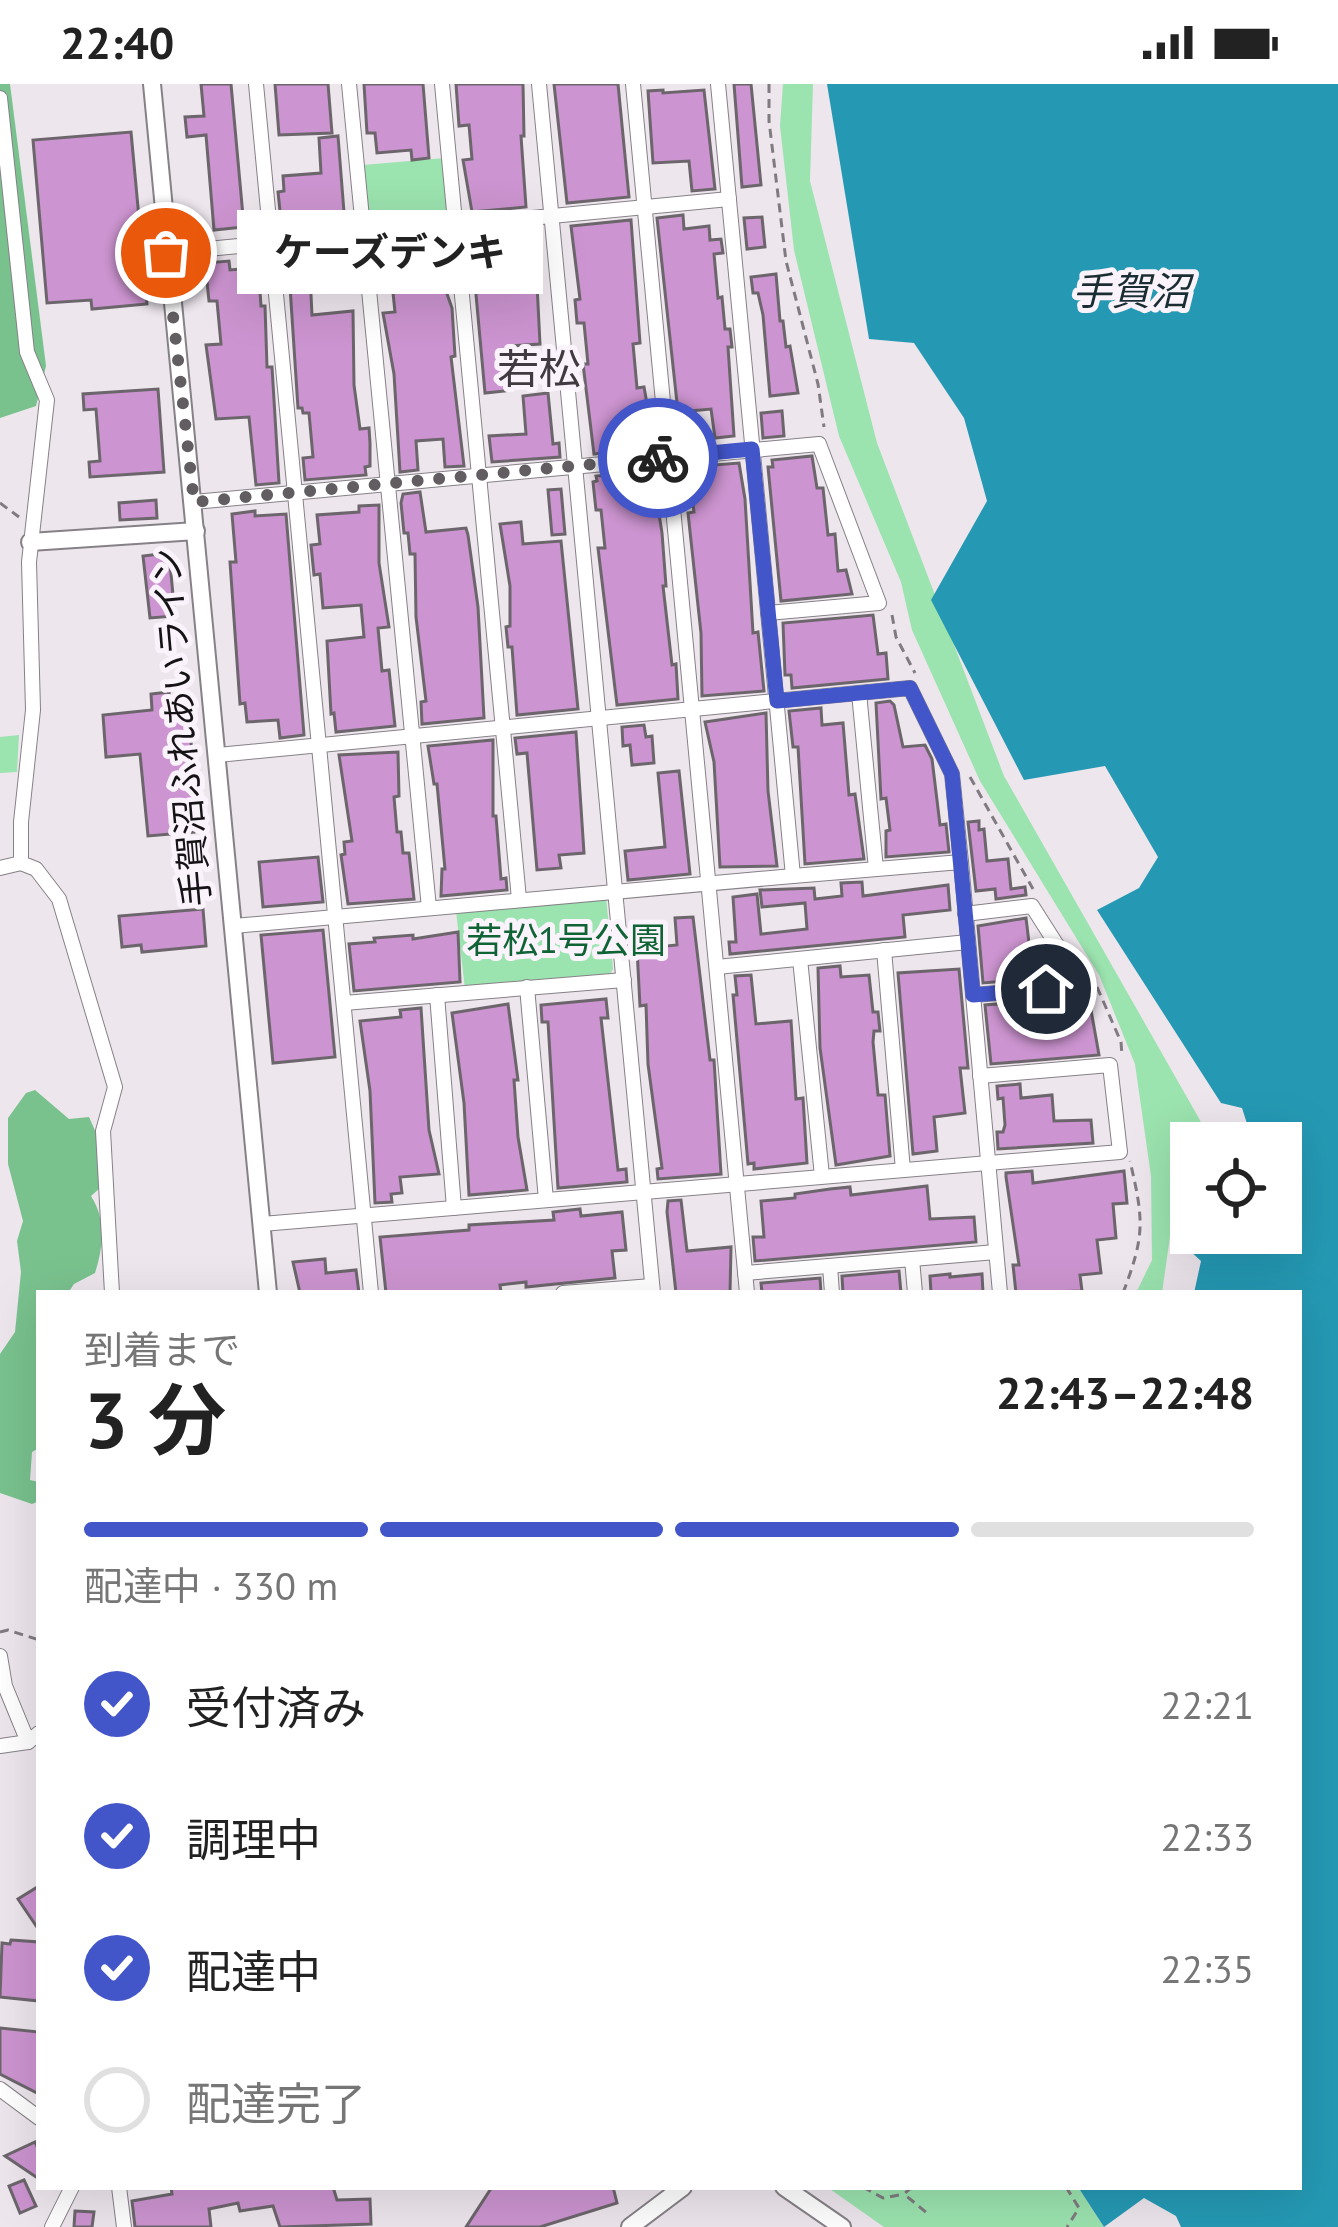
<!DOCTYPE html>
<html lang="ja">
<head>
<meta charset="utf-8">
<style>
  :root { --surface:#fff; --page:#f6f6f6; --text:#222; --muted:#767676; --line:#e0e0e0; --accent:#4255c9 }
  body { margin:0; font-family:"PT Sans","Noto Sans JP",sans-serif; background:var(--page); color:var(--text); height:100vh; display:flex; flex-direction:column; font-size:45px; white-space:nowrap }
  * { box-sizing:border-box; margin:0 }
  p { font-size:39px; color:var(--muted) }
  .icon { flex:none; width:66px; height:66px; fill:none; stroke:currentColor; stroke-width:2; stroke-linecap:round; stroke-linejoin:round }
  .map { position:relative; flex:1; overflow:hidden }
  .drawer { position:absolute; left:36px; top:1206px; width:1266px; height:900px; display:flex; flex-direction:column; background:var(--surface); border-radius:0px; box-shadow:0 12px 48px #0002 }
  .drawer>* { flex:none }
  .controls { position:absolute; left:1170px; top:1038px; display:grid; gap:24px }
  .controls a { display:grid; place-items:center; width:132px; height:132px; border-radius:0px; background:var(--surface); box-shadow:0 12px 48px #0002; font-size:60px }
  .pin { position:absolute; display:grid; place-items:center; width:102px; height:102px; color:#fff; margin:-51px; border:6px solid #fff; border-radius:50%; box-shadow:0 3px 12px #0007 }
  .courier { position:absolute; display:grid; place-items:center; width:120px; height:120px; margin:-60px; border:9px solid #4255c9; border-radius:50%; background:#fff; color:#222; box-shadow:0 3px 15px #0007 }
  .bubble { position:absolute; height:84px; border-radius:0px; background:var(--surface); box-shadow:0 12px 48px #0002; font-size:39px; font-weight:700; line-height:84px; text-align:center }
  .head em { font-style:normal; font-weight:700 }
  .head div { display:flex; flex-direction:column-reverse }
  .head { display:flex; align-items:center; justify-content:space-between; height:204px; padding:0 48px }
  h1 { font-size:78px; font-weight:700; line-height:90px }
  .bar { display:grid; grid-template-columns:repeat(4,1fr); gap:18px 12px; align-content:center; height:144px; padding:0 48px }
  .bar i { height:15px; border-radius:9px; background:var(--line) }
  .bar .active { background:var(--accent) }
  .bar p { grid-column:span 4 }
  ol { padding:0 48px; list-style:none }
  li { display:flex; align-items:center; gap:36px; height:132px }
  li p { margin-inline-start:auto }
  li .icon { padding:12px; border-radius:50%; background:var(--accent); color:#fff; stroke-width:4 }
  li:last-child { color:var(--muted) }
  li i { width:66px; height:66px; border:6px solid var(--line); border-radius:50% }
  .status { display:flex; justify-content:space-between; align-items:center; height:84px; padding:0 60px; background:var(--surface); direction:ltr }
  .status svg { height:33px; fill:currentColor }
  .map>svg:first-child { display:block }
</style>
</head>
<body>
<div class="status"><b>22:40</b><svg viewBox="0 0 49 12"><path d="M0 12V9h3v3zM5 12V6h3v6zM10 12V3h3v9zM15 12V0h3v12zM26 1h20v11H26zM47 4h2v5h-2z"/></svg></div>
<div class="map">
<svg width="1338" height="2143" viewBox="0 0 1338 2143">
  <rect width="100%" height="100%" fill="#ede6ed"/>
  <!-- green -->
  <g fill="#9be3af">
    <polygon points="783,0 813,0 810,97 877,359 1004,692 1213,1059 1191,1059 1191,1086 1177,1103 1162,1209 1136,1209 1152,1176 1151,1092 1135,980 1099,891 980,697 912,546 901,498 839,352 794,166 780,42"/>
    <polygon points="445,74 451,139 367,145 363,81"/>
    <polygon points="19,651 17,688 0,689 0,653"/>
    <polygon points="606,813 613,885 608,893 465,905 456,827"/>
    <polygon points="827,2103 1078,2103 1104,2143 884,2143"/>
  </g>
  <!-- forest -->
  <g fill="#79c28e">
    <polygon points="0,0 10,0 46,282 36,322 0,334"/>
    <path d="M35,1006L69,1035L89,1033L97,1051L100,1104L91,1112C107,1137 103,1163 95,1189L74,1200L68,1209H39V1364L32,1368L30,1396L39,1398V1417L32,1420L0,1409V1270L15,1248L21,1188L17,1157L23,1137L8,1080V1034L26,1009Z"/>
  </g>
  <!-- water -->
  <polygon fill="#2599b4" points="827,0 1338,0 1338,2143 1181,2143 1176,2132 1144,2114 1104,2143 1078,2103 1299,2103 1299,1209 1194,1209 1201,1177 1176,1154 1191,1111 1191,1149 1281,1149 1281,1059 1236,1059 1250,1049 1242,1024 1221,1019 1097,826 1139,804 1158,773 1105,682 1024,696 931,516 987,417 964,334 914,259 869,255"/>
  <!-- building -->
  <g fill="#cc94d0" stroke="#6c666c" stroke-width="3">
    <polygon points="201,0 231,0 244,143 214,146 206,51 187,53 185,33 204,32"/>
    <polygon points="275,0 328,0 332,49 279,51"/>
    <polygon points="364,0 423,0 429,74 412,76 411,66 377,69 375,49 367,49"/>
    <polygon points="456,0 523,0 524,52 521,52 526,123 472,128 463,76 472,75 469,41 459,42"/>
    <polygon points="554,0 618,0 629,113 567,119"/>
    <polygon points="734,0 751,0 761,101 742,103"/>
    <polygon points="663,6 663,9 704,6 715,105 692,107 689,77 653,79 648,7"/>
    <polygon points="131,48 147,220 92,225 91,216 47,219 33,56"/>
    <polygon points="338,52 345,141 282,146 278,108 284,107 283,92 321,89 319,54"/>
    <polygon points="683,131 684,145 709,142 710,156 721,155 723,169 714,170 718,214 722,213 725,245 730,245 732,263 728,263 734,352 715,354 711,325 678,328 657,134"/>
    <polygon points="762,133 765,163 747,165 744,134"/>
    <polygon points="631,136 640,259 633,260 637,304 644,303 654,359 620,362 620,367 594,370 583,280 588,280 584,239 577,239 575,216 580,215 571,142"/>
    <polygon points="494,149 496,164 535,160 540,260 511,262 513,283 503,284 505,307 485,309 471,156 474,151"/>
    <polygon points="395,158 396,167 426,166 426,172 442,170 446,207 452,224 455,272 451,273 464,382 445,383 443,355 416,357 418,386 400,388 394,290 383,229 395,228 391,189 383,189 381,160"/>
    <polygon points="309,170 312,231 353,227 354,301 360,345 369,344 370,359 370,382 365,383 366,391 305,396 303,374 313,373 309,329 303,329 302,324 298,324 288,172"/>
    <polygon points="229,177 230,186 254,184 254,193 259,193 261,222 265,222 267,283 272,283 279,399 256,401 249,333 216,335 206,261 221,260 217,217 209,217 205,179"/>
    <polygon points="776,190 780,237 783,237 786,263 790,262 798,309 770,312 763,231 758,209 753,209 751,193"/>
    <polygon points="158,305 164,388 90,393 89,378 100,377 96,325 84,326 83,310"/>
    <polygon points="548,309 553,360 559,359 560,373 492,378 489,352 526,350 523,312"/>
    <polygon points="782,327 784,352 763,354 761,329"/>
    <polygon points="812,372 817,404 823,404 828,451 835,450 838,487 846,486 852,510 781,517 768,383 773,383 772,376"/>
    <polygon points="739,379 745,415 753,549 758,548 764,607 702,612 701,549 688,429 694,428 688,383"/>
    <polygon points="622,390 623,394 653,392 662,449 666,502 663,502 672,581 676,580 678,615 617,621 598,464 605,464 601,426 596,426 593,398 597,397 596,392"/>
    <polygon points="561,405 565,450 552,451 548,406"/>
    <polygon points="420,408 426,448 466,444 468,451 478,523 484,634 422,640 421,618 426,617 416,533 415,470 410,470 408,449 404,449 401,419 403,410"/>
    <polygon points="156,416 157,434 120,436 119,419"/>
    <polygon points="379,421 379,479 389,543 378,544 382,587 389,586 395,642 336,648 334,629 331,630 327,557 364,553 361,521 323,524 320,490 314,491 311,461 320,460 317,431 359,428 359,422"/>
    <polygon points="255,427 255,432 286,430 304,651 280,654 278,636 247,638 245,619 240,620 230,478 236,478 232,430"/>
    <polygon points="521,438 523,460 561,457 578,625 517,631 512,563 508,563 506,543 510,542 510,502 500,440"/>
    <polygon points="169,469 175,532 150,534 143,472"/>
    <polygon points="873,531 878,570 886,569 888,595 792,604 791,591 785,591 783,539"/>
    <polygon points="169,608 170,623 188,622 198,741 194,742 194,748 148,752 140,670 106,673 103,631 152,626 151,610"/>
    <polygon points="890,617 894,621 903,663 925,661 932,675 940,741 946,740 949,768 886,773 886,747 890,746 886,714 881,715 876,619"/>
    <polygon points="821,624 822,641 843,639 849,711 855,710 864,775 805,780 798,663 793,663 789,627"/>
    <polygon points="766,629 768,707 777,782 720,783 714,678 705,638"/>
    <polygon points="644,641 646,653 652,652 654,679 632,681 630,661 623,662 622,643"/>
    <polygon points="576,648 584,769 559,771 561,784 537,786 527,669 517,670 515,654"/>
    <polygon points="493,656 493,732 496,732 501,795 506,794 507,806 441,812 442,785 445,785 437,700 434,700 428,662"/>
    <polygon points="398,668 399,712 394,713 397,748 401,748 403,769 409,769 414,815 348,820 341,771 345,770 344,758 352,757 339,671"/>
    <polygon points="679,687 690,790 628,796 625,767 665,763 658,689"/>
    <polygon points="979,737 979,746 984,745 987,777 1008,775 1011,805 1025,803 1026,811 996,815 995,805 976,807 968,738"/>
    <polygon points="318,773 323,818 263,823 259,778"/>
    <polygon points="862,798 863,812 948,801 950,826 903,831 905,853 730,870 729,858 736,858 733,813 757,810 761,850 807,845 805,819 762,823 760,806 814,804 815,815 842,812 841,799"/>
    <polygon points="203,825 206,862 142,868 141,861 122,863 119,832"/>
    <polygon points="693,833 710,976 714,976 721,1090 658,1095 657,1085 662,1084 648,980 646,921 640,922 637,865 677,861 675,834"/>
    <polygon points="1026,834 1031,875 1050,873 1052,893 983,899 978,842"/>
    <polygon points="323,846 335,973 273,979 261,851"/>
    <polygon points="458,848 460,898 354,907 349,860 375,858 374,854 413,851 413,855"/>
    <polygon points="840,882 841,893 869,891 873,928 878,928 880,947 874,947 873,958 878,1011 885,1011 890,1072 836,1081 820,964 818,884"/>
    <polygon points="959,885 968,984 960,984 965,1029 934,1033 937,1067 913,1070 898,889"/>
    <polygon points="751,891 756,940 791,937 796,1015 803,1014 807,1079 754,1085 754,1079 748,1080 733,911 737,911 735,892"/>
    <polygon points="606,915 608,934 601,934 618,1086 626,1085 627,1098 558,1104 548,938 542,938 541,921"/>
    <polygon points="1053,916 1055,929 1091,926 1099,971 991,980 985,921"/>
    <polygon points="508,920 518,996 514,996 518,1053 527,1106 469,1111 464,1019 452,929"/>
    <polygon points="421,924 429,1046 439,1090 400,1093 402,1109 391,1110 392,1118 375,1119 370,1007 360,937 401,933 400,926"/>
    <polygon points="1020,1000 1021,1014 1052,1011 1054,1037 1091,1036 1093,1059 998,1065 997,1048 1003,1048 1005,1041 1003,1014 998,1015 997,1002"/>
    <polygon points="1032,1087 1033,1099 1124,1087 1127,1119 1113,1120 1116,1154 1097,1156 1101,1189 1080,1191 1082,1207 1016,1209 1013,1181 1019,1181 1006,1093 1006,1089"/>
    <polygon points="927,1102 930,1135 974,1133 976,1158 755,1177 753,1153 764,1153 761,1117 795,1114 795,1110 830,1105 850,1103 851,1111"/>
    <polygon points="681,1116 687,1167 731,1163 730,1209 676,1209 667,1128 668,1117"/>
    <polygon points="580,1125 581,1132 622,1128 626,1166 612,1167 615,1194 526,1203 526,1198 500,1201 501,1208 490,1209 386,1209 380,1153 469,1146 469,1141 554,1136 553,1128"/>
    <polygon points="325,1175 326,1189 356,1186 359,1209 300,1209 293,1178"/>
    <polygon points="899,1187 901,1209 843,1209 842,1192"/>
    <polygon points="950,1190 950,1193 982,1190 983,1209 931,1209 930,1192"/>
    <polygon points="820,1194 821,1209 762,1209 761,1199"/>
    <polygon points="39,1802 39,1846 18,1815"/>
    <polygon points="11,1856 39,1858 39,1917 0,1913 2,1859 10,1860"/>
    <polygon points="0,1944 39,1948 39,2010 0,1990"/>
    <polygon points="35,2058 39,2067 39,2095 5,2072"/>
    <polygon points="24,2096 36,2122 20,2129 9,2102"/>
    <polygon points="171,2103 333,2103 337,2116 370,2115 371,2140 280,2143 273,2122 240,2127 238,2119 209,2125 211,2143 135,2143 132,2117 172,2110"/>
    <polygon points="492,2103 613,2103 617,2119 540,2143 466,2143"/>
    <polygon points="75,2127 94,2128 92,2143 74,2143"/>
  </g>
  <g fill="none" stroke-linecap="round" stroke-linejoin="round">
    <defs>
      <g id="minor">
        <polyline points="256,0 371,1209"/>
        <polyline points="349,0 429,824"/>
        <polyline points="442,0 519,815"/>
        <polyline points="539,0 653,1209"/>
        <polyline points="633,0 747,1209"/>
        <polyline points="718,0 793,792 961,778 1000,1209"/>
        <polyline points="0,14 27,268 47,316 29,478 33,626 21,738 21,779 36,785 59,815 115,1003 103,1047 112,1209"/>
        <polyline points="166,169 729,115"/>
        <polyline points="194,418 819,360 879,519 768,529"/>
        <polyline points="859,609 876,785"/>
        <polyline points="218,671 910,604 952,690 961,778"/>
        <polyline points="0,784 21,779"/>
        <polyline points="965,830 1032,822 1083,902 973,911"/>
        <polyline points="234,842 793,792"/>
        <polyline points="884,866 903,1086"/>
        <polyline points="800,875 822,1092"/>
        <polyline points="717,883 968,858"/>
        <polyline points="527,903 546,1116"/>
        <polyline points="437,911 454,1124"/>
        <polyline points="344,919 624,896"/>
        <polyline points="262,1140 1120,1068 1110,981 980,992"/>
        <polyline points="912,1175 915,1209"/>
        <polyline points="830,1182 832,1209"/>
        <polyline points="745,1189 996,1168"/>
        <polyline points="563,1209 652,1202"/>
        <polyline points="0,1572 5,1602 28,1658"/>
        <polyline points="0,1662 28,1658 39,1649"/>
        <polyline points="0,2005 39,2034"/>
        <polyline points="119,2103 124,2143"/>
        <polyline points="52,2143 72,2103"/>
      </g>
      <g id="tertiary">
        <polyline points="152,0 268,1209"/>
        <polyline points="30,458 196,447"/>
        <polyline points="784,2103 842,2143"/>
        <polyline points="630,2143 683,2103"/>
      </g>
    </defs>
    <!-- minor casing -->
    <use href="#minor" stroke="#868087" stroke-width="16"/>
    <!-- tertiary casing -->
    <use href="#tertiary" stroke="#868087" stroke-width="20"/>
    <!-- path -->
    <g stroke="#807b80" stroke-width="3" stroke-dasharray="9 6" stroke-linecap="butt">
      <polyline points="769,0 769,37 786,177 818,300 824,343"/>
      <polyline points="0,419 19,433"/>
      <polyline points="892,531 896,553 915,589"/>
      <polyline points="970,693 1033,805"/>
      <polyline points="1097,903 1121,958 1122,972"/>
      <path d="M1123,1209C1145,1151 1144,1137 1130,1077"/>
      <polyline points="0,1548 8,1546 39,1556"/>
      <polyline points="863,2103 883,2114 904,2110"/>
      <polyline points="912,2103 904,2110 927,2129"/>
      <polyline points="1066,2103 1079,2124 1067,2143"/>
    </g>
    <!-- minor -->
    <use href="#minor" stroke="#fff" stroke-width="14"/>
    <!-- tertiary -->
    <use href="#tertiary" stroke="#fff" stroke-width="16"/>
  </g>
  <g fill="none" stroke-linecap="round" stroke-linejoin="round">
    <!-- done -->
    <polyline stroke="#615d61" stroke-width="12" stroke-dasharray="0 21.6" points="166,169 194,418 658,374"/>
    <!-- route -->
    <polyline stroke="#4255c9" stroke-width="15" points="658,374 752,365 777,617 910,604 952,690 973,911 1046,905"/>
  </g>
  <g text-anchor="middle" stroke-width="10" stroke-linejoin="round" paint-order="stroke">
    <!-- street labels -->
    <g font-size="36" fill="#151315" stroke="#faf3fb">
      <text transform="translate(181 643) rotate(-95)" y="13">手賀沼ふれあいライン</text>
    </g>
    <!-- park labels -->
    <g font-size="36" fill="#0f6334" stroke="#faf3fb">
      <text x="566" y="869">若松1号公園</text>
    </g>
    <!-- water labels -->
    <g font-size="39" font-style="italic" fill="#1a2d33" stroke="#faf3fb">
      <text x="1131" y="221">手賀沼</text>
    </g>
    <!-- quarter labels -->
    <g font-size="42" fill="#413b41" stroke="#faf3fb">
      <text x="539" y="300">若松</text>
    </g>
  </g>
</svg>
<div class="controls">
<a><svg class="icon" aria-label="locate" viewBox="0 0 24 24"><circle cx="12" cy="12" r="6"/><path d="M12 2v4M12 18v4M2 12h4M18 12h4"/></svg></a>
</div>
<div class="pin" style="left:166px;top:169px;background:#ea580c"><svg class="icon" aria-label="bag" viewBox="0 0 24 24"><path d="M5 8h14l-1 12H6zM9 8a3 3 0 0 1 6 0"/></svg></div>
<div class="pin" style="left:1046px;top:905px;background:#1f2937"><svg class="icon" aria-label="home" viewBox="0 0 24 24"><path d="M3 11l9-7 9 7M6 9v11h12V9"/></svg></div>
<div class="courier" style="left:658px;top:374px"><svg class="icon" aria-label="bike" viewBox="0 0 24 24"><circle cx="6" cy="16" r="4"/><circle cx="18" cy="16" r="4"/><path d="M6 16l4-8h5l3 8M10 8l3 8H6M13 5h3"/></svg></div>
<div class="bubble" style="left:237px;top:126px;width:306px">ケーズデンキ</div>
<section class="drawer">
<div class="head"><div><h1>3 分</h1><p>到着まで</p></div><em>22:43–22:48</em></div>
<div class="bar"><i class="active"></i><i class="active"></i><i class="active"></i><i></i><p>配達中 · 330 m</p></div>
<ol>
<li><svg class="icon" aria-label="check" viewBox="0 0 24 24"><path d="M5 12l5 5 9-10"/></svg>受付済み<p>22:21</p></li>
<li><svg class="icon" aria-label="check" viewBox="0 0 24 24"><path d="M5 12l5 5 9-10"/></svg>調理中<p>22:33</p></li>
<li><svg class="icon" aria-label="check" viewBox="0 0 24 24"><path d="M5 12l5 5 9-10"/></svg>配達中<p>22:35</p></li>
<li><i></i>配達完了</li>
</ol>
</section>
</div>
</body>
</html>
